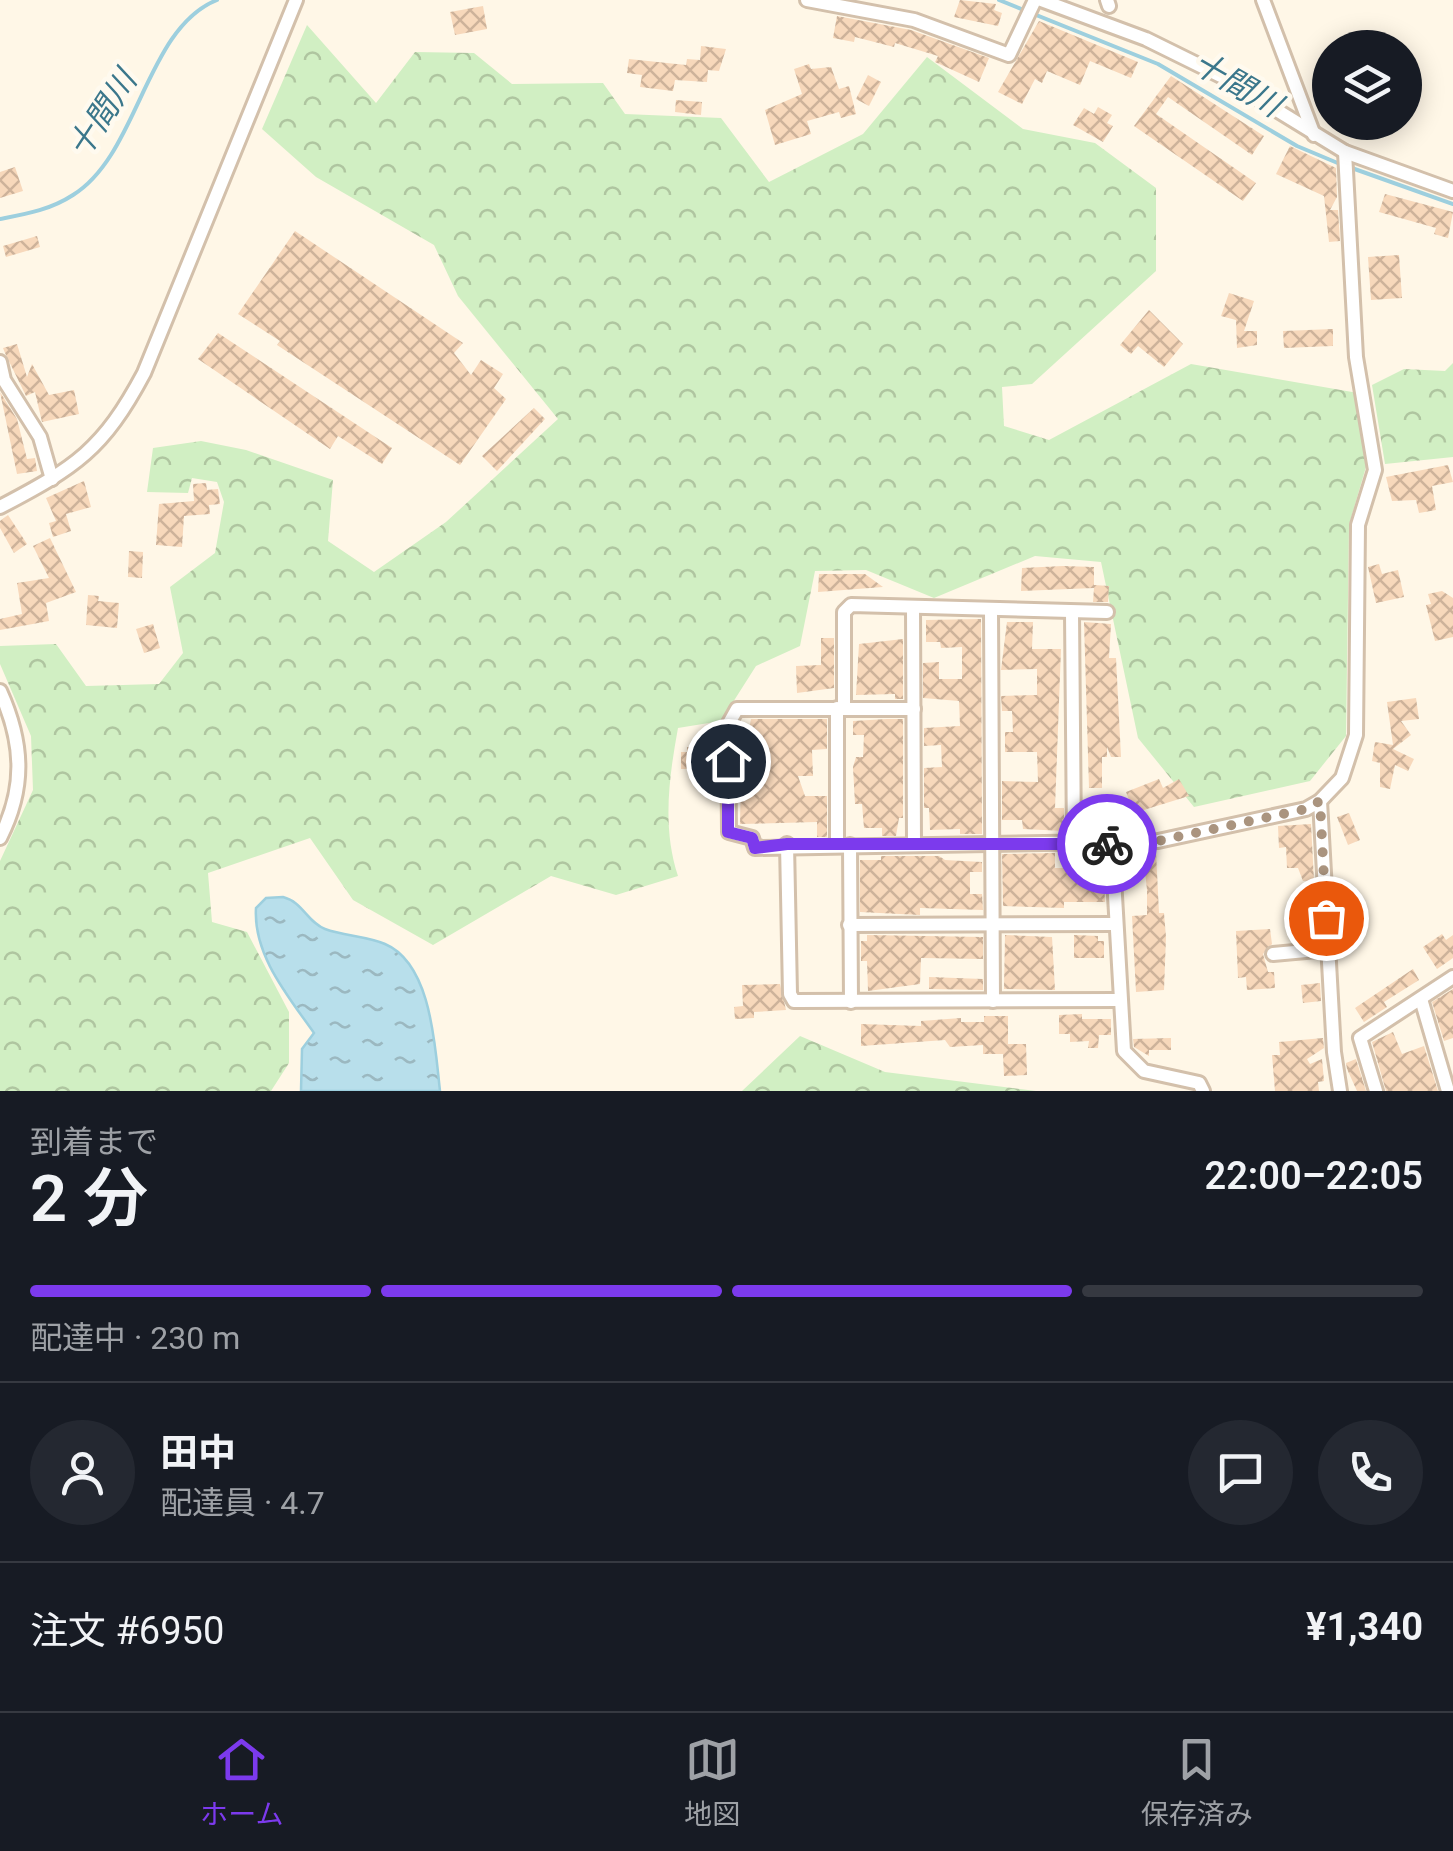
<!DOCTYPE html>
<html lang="ja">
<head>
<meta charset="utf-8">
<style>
  :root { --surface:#171b24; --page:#242831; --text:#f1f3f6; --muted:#9ea1a6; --line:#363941; --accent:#7c3aed }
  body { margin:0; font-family:Roboto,"Noto Sans JP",sans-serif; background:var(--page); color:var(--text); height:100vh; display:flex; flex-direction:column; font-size:38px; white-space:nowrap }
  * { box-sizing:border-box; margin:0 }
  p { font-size:32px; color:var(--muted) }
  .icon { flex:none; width:55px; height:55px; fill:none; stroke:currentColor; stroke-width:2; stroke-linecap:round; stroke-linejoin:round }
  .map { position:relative; height:1091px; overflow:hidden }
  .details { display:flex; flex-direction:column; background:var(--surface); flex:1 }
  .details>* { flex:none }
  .buttons { position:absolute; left:1312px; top:30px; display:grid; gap:20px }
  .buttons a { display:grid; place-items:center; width:110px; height:110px; border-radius:50%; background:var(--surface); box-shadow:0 5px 25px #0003; font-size:50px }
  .pin { position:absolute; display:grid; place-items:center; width:85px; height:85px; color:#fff; margin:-42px; border:5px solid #fff; border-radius:50%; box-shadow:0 2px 10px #0007 }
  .courier { position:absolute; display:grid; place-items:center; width:100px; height:100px; margin:-50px; border:8px solid #7c3aed; border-radius:50%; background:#fff; color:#222; box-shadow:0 2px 12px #0007 }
  .headline em { font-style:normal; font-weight:600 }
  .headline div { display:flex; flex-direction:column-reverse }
  .headline { display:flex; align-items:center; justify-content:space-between; height:170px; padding:0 30px }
  h1 { font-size:65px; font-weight:600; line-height:75px }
  .bar { display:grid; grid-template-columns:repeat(4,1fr); gap:15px 10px; align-content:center; height:120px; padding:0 30px }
  .bar i { height:12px; border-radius:8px; background:var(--line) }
  .bar .current { background:var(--accent) }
  .bar p { grid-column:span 4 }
  .line { display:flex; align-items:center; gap:25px; padding:0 30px; border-top:2px solid var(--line) }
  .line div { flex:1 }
  .round { display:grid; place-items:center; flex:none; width:105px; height:105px; border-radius:52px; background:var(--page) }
  .tabs { display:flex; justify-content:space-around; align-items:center; height:140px; border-top:2px solid var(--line); background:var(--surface); font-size:28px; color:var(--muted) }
  .tabs a { display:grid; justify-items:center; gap:5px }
  .tabs .current { color:var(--accent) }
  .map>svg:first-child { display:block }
</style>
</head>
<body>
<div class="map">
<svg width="1453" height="1091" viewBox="0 0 1453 1091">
  <defs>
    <pattern id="forest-crowns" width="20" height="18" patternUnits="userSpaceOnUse" patternTransform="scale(2.5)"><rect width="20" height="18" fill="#d1efc3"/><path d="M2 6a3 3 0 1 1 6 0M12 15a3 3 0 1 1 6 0" fill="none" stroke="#afc5a0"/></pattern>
    <pattern id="water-ripples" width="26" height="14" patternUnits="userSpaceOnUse" patternTransform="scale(2.5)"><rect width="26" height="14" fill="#b8dfeb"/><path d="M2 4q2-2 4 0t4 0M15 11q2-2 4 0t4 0" fill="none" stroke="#9bb8c0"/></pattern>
    <pattern id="building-cross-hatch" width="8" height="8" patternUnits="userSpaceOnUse" patternTransform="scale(2.5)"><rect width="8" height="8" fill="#f7d8bb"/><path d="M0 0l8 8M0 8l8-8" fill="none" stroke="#cdb29a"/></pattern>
  </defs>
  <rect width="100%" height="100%" fill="#fff7e7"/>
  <!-- forest -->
  <g fill="url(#forest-crowns)">
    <path d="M307,25L376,103L415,52L474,53L512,84L603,83L625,114L721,118L769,182L863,134L927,57L1023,129L1095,143L1156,188V271L1032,384L1002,387L1004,426L1049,440L1191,364L1358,393L1366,467L1349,525L1346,736L1310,781L1194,807L1138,738L1101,562L1035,556L934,598L866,570L815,571L800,646L756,666L721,721L678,728C669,777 662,828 678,876L616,895L551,876L433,945L353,900L310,838L208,873L212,922L247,932L289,1012V1063L271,1091H0V861L33,790L31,736L0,664V646L56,644L86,686L159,684L183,653L170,587L215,553L224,502L217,482L192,478L188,493L147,492L153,448L201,441L246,450L333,480L328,541L374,572L446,522L558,419L458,296L434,245L316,177L262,129Z"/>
    <polygon points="1453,363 1453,457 1385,464 1372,385 1404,369 1445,371"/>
    <polygon points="800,1036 885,1072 1036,1091 742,1091"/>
  </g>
  <!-- water -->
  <path fill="url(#water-ripples)" stroke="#9dcfde" stroke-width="2.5" d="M283,897C303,902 307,922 325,929C344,936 366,936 385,944C432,964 435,1048 440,1091H301L302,1049L314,1033C288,996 253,955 256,908L266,898Z"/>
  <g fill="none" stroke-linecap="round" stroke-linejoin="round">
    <!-- stream -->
    <g stroke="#9dcfde" stroke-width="4">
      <polyline points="999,0 1158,64 1297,146 1340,164"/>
      <polyline points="1349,167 1453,204"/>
      <path d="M0,219C26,214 50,210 73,195C139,154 145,29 217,0"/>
    </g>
  </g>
  <!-- building -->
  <g fill="url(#building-cross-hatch)">
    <polygon points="960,0 996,4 994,10 1002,13 998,26 954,17"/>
    <polygon points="483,6 487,29 455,35 450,12"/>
    <polygon points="837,16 911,30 989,58 979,82 935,62 938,56 895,43 894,47 855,37 854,42 833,38"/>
    <polygon points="1039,21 1138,62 1131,78 1090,61 1080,85 1047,71 1042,83 1035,79 1022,104 998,92"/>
    <polygon points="701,46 726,49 719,71 708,70 707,82 675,80 673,91 640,87 642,75 627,73 629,59 686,65 687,59 700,60"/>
    <polygon points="809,64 811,69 831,67 839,89 849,86 856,114 841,118 839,112 807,121 811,134 775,145 765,110 802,94 794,69"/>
    <polygon points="868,75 881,82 869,106 856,99"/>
    <polygon points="1171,76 1264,136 1252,155 1168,97 1156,114 1256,183 1243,201 1134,126"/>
    <polygon points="676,100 702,102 701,115 675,112"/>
    <polygon points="1098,107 1112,115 1107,123 1113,126 1103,142 1073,125 1084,108 1094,114"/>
    <polygon points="1290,146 1336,168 1337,197 1330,210 1338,210 1340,241 1329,242 1324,196 1276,174"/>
    <polygon points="15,167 23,191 0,198 0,172"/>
    <polygon points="1385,194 1453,212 1448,238 1434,234 1436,228 1379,212"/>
    <polygon points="295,231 463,343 454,353 471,375 481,360 503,374 494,388 506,399 460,465 277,345 280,341 238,314"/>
    <polygon points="37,236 40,247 6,257 3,246"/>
    <polygon points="1399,255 1402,298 1371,300 1368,257"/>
    <polygon points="1229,293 1254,301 1244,331 1257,331 1257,345 1237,348 1236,320 1221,316"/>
    <polygon points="1149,310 1183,344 1164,367 1138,346 1131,354 1120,345"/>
    <polygon points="1333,329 1333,346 1284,348 1283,331"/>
    <polygon points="218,333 392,448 382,464 338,436 330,449 198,359"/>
    <polygon points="17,344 27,377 32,364 49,395 74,390 79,414 42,422 35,392 26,396 5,353 3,348"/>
    <polygon points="0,392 17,419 27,459 35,458 37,471 17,474"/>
    <polygon points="534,408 545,419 497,471 482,456"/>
    <polygon points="1448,465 1453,482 1432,486 1436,510 1419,513 1416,500 1392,501 1386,477"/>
    <polygon points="84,481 91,507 66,514 71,531 53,537 49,523 56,521 46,498"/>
    <polygon points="206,483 207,490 218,489 220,504 209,505 210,514 184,516 182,547 156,545 159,504 194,501 193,484"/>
    <polygon points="8,515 27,544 14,553 0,528 0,521"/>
    <polygon points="50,538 76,592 46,603 49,621 0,630 0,619 22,614 17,583 49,578 33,546"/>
    <polygon points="129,551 143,552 142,578 128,577"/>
    <polygon points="1379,564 1382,574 1398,570 1404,597 1376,603 1368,567"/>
    <polygon points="1063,566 1094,567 1094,585 1109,586 1108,602 1093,602 1094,588 1021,591 1022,568"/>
    <polygon points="819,574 865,574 883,587 818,592"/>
    <polygon points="1442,591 1453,598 1453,637 1435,641 1426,605 1431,604 1428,594"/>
    <polygon points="88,595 99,596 98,601 119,603 117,628 86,625"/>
    <polygon points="981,619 982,834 960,834 960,829 930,830 929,808 924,808 924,768 942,767 941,745 924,746 924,728 960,726 959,701 923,698 923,663 939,662 939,679 962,679 962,647 941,648 940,642 926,642 926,620"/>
    <polygon points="1007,622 1033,622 1032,649 1061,649 1055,808 1064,808 1064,831 1023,829 1022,820 1002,820 1002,781 1038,782 1037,752 1005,752 1005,732 1013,732 1012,711 1002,711 1001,696 1037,695 1037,669 1001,670"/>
    <polygon points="1084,622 1111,624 1109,658 1116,658 1121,757 1111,757 1107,747 1107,757 1102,757 1102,788 1089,788"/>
    <polygon points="153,624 160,648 144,653 136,629"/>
    <polygon points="821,638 834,638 834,688 797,693 796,666 821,665"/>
    <polygon points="903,639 903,699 895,699 895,694 856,695 859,644"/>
    <polygon points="1416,698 1419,719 1401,721 1411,735 1393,749 1414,759 1408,771 1395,765 1390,789 1380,787 1380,763 1372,761 1375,742 1393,745 1387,702"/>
    <polygon points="751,719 827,719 827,749 812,750 813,776 798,776 805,796 827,796 827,837 817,837 817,822 740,824 741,772"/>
    <polygon points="887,719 903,719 903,818 899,818 896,836 882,836 882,828 864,828 862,804 855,804 853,767 856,757 863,757 864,735 853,735 853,721"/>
    <polygon points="687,747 716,747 716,769 681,769 681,752 687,752"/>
    <polygon points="1159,779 1163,788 1179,779 1189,796 1134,813 1126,792"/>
    <polygon points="1349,813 1360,840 1348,845 1337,817"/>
    <polygon points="1311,824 1314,881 1303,881 1298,868 1287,868 1286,847 1279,848 1278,826"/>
    <polygon points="1156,852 1159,913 1164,913 1166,937 1164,990 1136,992 1132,916 1147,915 1147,890 1145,871 1129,872 1128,854"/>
    <polygon points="1055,853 1055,868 1082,868 1082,858 1103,858 1105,902 1064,902 1064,908 1003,906 1002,854"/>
    <polygon points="881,856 939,856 945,860 982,862 982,872 970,872 970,894 982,894 983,910 920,908 920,915 860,912 860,860 881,860"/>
    <polygon points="1270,929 1272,944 1263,954 1268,972 1274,972 1275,988 1247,990 1246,977 1238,978 1236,931"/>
    <polygon points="1442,934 1446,940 1453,935 1453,958 1437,969 1423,947"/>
    <polygon points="867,935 983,937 983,959 921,958 920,984 868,991 867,961 861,961 861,941 867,941"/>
    <polygon points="1005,935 1052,937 1055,990 1004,989"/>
    <polygon points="1074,935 1098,936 1098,941 1104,941 1104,958 1074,958"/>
    <polygon points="1413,969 1419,980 1384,1002 1387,1007 1364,1022 1355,1008"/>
    <polygon points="929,977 983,979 983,990 929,989"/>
    <polygon points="1320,983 1321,1001 1303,1003 1301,985"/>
    <polygon points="780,984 786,1010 754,1012 754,1018 735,1019 734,1007 743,1006 742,985"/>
    <polygon points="1453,989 1453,1038 1444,1041 1432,1002"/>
    <polygon points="1082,1014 1082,1019 1111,1019 1111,1035 1099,1035 1098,1048 1088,1048 1089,1041 1070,1042 1070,1034 1059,1034 1059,1015"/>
    <polygon points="984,1016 1008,1016 1008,1044 1026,1044 1027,1075 1004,1076 1003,1054 983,1054 983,1045 950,1047 945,1040 861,1046 861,1024 921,1026 921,1021 961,1018 961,1022 984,1022"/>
    <polygon points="1393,1032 1402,1054 1424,1046 1438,1091 1386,1091 1372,1042"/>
    <polygon points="1171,1038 1171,1050 1149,1050 1149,1056 1134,1047 1133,1039"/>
    <polygon points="1323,1038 1324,1048 1307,1059 1310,1064 1322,1059 1324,1081 1318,1082 1319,1091 1275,1091 1272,1055 1280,1055 1279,1042"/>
    <polygon points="1356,1059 1366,1091 1357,1091 1347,1069 1346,1063"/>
  </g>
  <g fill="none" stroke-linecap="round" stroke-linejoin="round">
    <defs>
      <g id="minor">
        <polyline points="807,0 914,20 1009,55 1035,0"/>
        <polyline points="1041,0 1146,39 1221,76 1345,152 1453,191"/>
        <polyline points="1107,0 1109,6"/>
        <polyline points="1263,0 1314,135"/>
        <polyline points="0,362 4,380 40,437 52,479"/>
        <path d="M0,507C76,467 103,450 144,373L296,0"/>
        <polyline points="913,607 914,843"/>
        <polyline points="991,610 993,1001"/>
        <polyline points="1072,613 1074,843"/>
        <path d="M0,691C23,742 26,787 0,838"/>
        <polyline points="844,709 844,612 851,605 1107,612"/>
        <polyline points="914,709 737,709 728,725 729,832 752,838 755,848 1158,841 1306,809 1320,801 1342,778 1356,735 1358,525 1375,470 1356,357 1345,152"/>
        <polyline points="1320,801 1334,1052 1340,1091"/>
        <polyline points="787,844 790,994 794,1001 1120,1000"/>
        <polyline points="1112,844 1124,1051 1144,1071 1199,1083 1203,1091"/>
        <polyline points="837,845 837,708"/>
        <polyline points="850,845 851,1002"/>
        <polyline points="849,925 1115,924"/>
        <polyline points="1273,954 1328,949"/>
        <polyline points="1421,999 1448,1091"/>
        <polyline points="1376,1091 1360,1038 1453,977"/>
      </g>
    </defs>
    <!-- minor casing -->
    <use href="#minor" stroke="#d3c0ab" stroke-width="18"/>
    <!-- minor -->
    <use href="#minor" stroke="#fff" stroke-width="12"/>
  </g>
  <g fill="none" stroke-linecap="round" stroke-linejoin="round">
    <!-- done -->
    <polyline stroke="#aa947f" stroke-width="10" stroke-dasharray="0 18" points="1107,844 1158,841 1306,809 1320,801 1326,918"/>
    <!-- route -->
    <polyline stroke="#7c3aed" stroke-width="12" points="728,761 728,832 752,838 755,848 787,844 1107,844"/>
  </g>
  <g text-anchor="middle" stroke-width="9" stroke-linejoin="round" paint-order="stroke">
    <!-- water labels -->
    <g font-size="32" font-style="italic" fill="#3b778b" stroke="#fffaef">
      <text transform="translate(1237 84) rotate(30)" y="11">十間川</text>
      <text transform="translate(102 114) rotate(-57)" y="11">十間川</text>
    </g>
  </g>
</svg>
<div class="buttons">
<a><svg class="icon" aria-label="layers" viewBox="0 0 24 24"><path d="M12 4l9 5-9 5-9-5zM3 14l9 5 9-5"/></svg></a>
</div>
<div class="pin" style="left:1326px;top:918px;background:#ea580c"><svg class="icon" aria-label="bag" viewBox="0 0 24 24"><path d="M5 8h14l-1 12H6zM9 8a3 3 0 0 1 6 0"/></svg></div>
<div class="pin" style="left:728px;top:761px;background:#1f2937"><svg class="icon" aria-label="home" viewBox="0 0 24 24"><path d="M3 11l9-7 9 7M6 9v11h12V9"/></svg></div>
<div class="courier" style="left:1107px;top:844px"><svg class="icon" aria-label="bike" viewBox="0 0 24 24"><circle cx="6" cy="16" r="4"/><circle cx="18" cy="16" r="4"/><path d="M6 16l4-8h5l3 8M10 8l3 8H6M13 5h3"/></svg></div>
</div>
<section class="details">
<div class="headline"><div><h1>2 分</h1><p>到着まで</p></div><em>22:00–22:05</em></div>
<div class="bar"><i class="current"></i><i class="current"></i><i class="current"></i><i></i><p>配達中 · 230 m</p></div>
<div class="line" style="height:180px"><a class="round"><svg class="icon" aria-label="person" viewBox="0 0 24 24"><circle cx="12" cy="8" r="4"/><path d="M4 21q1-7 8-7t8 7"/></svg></a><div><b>田中</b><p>配達員 · 4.7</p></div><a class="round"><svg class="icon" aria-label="chat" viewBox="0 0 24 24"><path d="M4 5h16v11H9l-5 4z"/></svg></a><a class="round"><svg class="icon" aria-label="phone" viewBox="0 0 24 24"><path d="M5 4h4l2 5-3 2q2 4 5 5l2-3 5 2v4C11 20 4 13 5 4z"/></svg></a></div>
<div class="line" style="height:130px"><div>注文 #6950</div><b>¥1,340</b></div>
</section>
<nav class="tabs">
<a class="current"><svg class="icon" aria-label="home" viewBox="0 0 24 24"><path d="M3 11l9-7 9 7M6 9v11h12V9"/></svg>ホーム</a>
<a><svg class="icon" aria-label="map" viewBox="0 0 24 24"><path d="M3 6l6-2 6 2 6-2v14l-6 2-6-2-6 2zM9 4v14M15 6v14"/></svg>地図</a>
<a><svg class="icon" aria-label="saved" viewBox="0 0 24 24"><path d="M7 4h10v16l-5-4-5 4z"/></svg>保存済み</a>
</nav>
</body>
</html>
